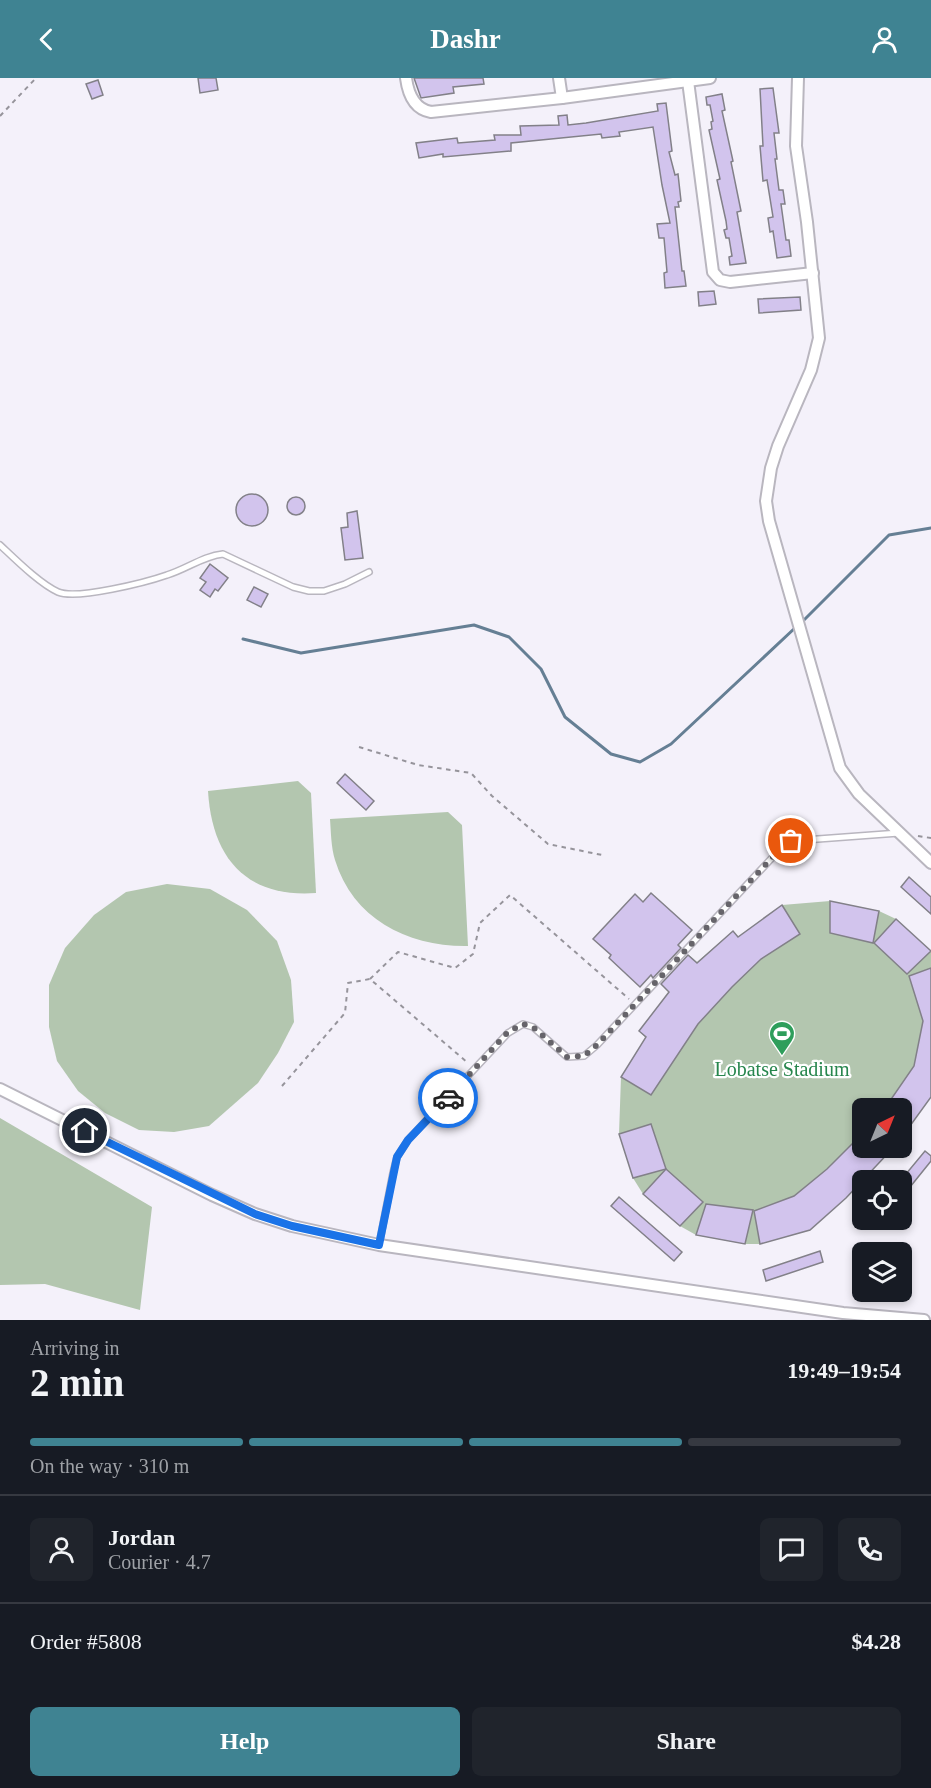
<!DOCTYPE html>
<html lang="en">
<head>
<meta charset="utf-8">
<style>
  :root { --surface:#171b24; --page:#20242c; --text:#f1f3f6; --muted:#9ea1a6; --line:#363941; --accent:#3f8392 }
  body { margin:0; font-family:Georgia,serif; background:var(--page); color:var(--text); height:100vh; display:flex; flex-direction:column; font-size:22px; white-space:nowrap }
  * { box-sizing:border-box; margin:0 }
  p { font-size:20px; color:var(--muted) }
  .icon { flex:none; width:33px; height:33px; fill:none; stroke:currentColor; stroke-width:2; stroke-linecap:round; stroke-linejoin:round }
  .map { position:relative; height:1242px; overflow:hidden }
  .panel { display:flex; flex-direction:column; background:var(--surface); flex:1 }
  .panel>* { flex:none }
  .needle { width:39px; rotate:43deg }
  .fabs { position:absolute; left:852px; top:1020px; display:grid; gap:12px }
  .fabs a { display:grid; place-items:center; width:60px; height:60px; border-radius:9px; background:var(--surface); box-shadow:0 3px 9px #0003; font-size:30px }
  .pin { position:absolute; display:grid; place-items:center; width:51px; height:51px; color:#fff; margin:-26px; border:3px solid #fff; border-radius:50%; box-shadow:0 2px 6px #0007 }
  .courier { position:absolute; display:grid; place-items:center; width:60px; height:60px; margin:-30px; border:4px solid #1a73e8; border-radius:50%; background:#fff; color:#222; box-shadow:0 2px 8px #0007 }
  .overview em { font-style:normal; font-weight:700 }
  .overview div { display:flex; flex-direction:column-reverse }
  .overview { display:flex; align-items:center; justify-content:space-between; height:102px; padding:0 30px }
  h1 { font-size:39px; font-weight:700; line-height:45px }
  .bar { display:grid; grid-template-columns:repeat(4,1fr); gap:9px 6px; align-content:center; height:72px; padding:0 30px }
  .bar i { height:8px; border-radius:4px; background:var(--line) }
  .bar .selected { background:var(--accent) }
  .bar p { grid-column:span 4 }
  .line { display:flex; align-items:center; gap:15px; padding:0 30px; border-top:2px solid var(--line) }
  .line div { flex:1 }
  .round { display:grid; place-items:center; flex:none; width:63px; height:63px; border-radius:9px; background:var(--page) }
  .button { display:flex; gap:12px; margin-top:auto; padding:12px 30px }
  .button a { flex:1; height:69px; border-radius:9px; background:var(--accent); color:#fff; font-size:24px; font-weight:700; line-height:69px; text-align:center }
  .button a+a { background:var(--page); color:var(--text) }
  header { display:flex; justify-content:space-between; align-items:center; height:78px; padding:0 30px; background:var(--accent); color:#fff; font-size:27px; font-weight:700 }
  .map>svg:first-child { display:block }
</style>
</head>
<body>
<header><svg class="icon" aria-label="back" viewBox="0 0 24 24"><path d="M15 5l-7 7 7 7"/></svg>Dashr<svg class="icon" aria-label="person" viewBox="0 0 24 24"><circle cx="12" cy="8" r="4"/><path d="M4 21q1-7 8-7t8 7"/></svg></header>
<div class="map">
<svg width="931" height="1242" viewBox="0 0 931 1242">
  <rect width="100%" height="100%" fill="#f4f1fa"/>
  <!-- green -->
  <g fill="#b3c6af">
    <path d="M298,703L311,715L316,815C246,820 212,780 208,713Z"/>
    <path d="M448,734L462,747L468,868C408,869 353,841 335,782C331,769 331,754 330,741Z"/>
    <polygon points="167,806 210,811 247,832 277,863 291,902 294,944 278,975 258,1005 209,1048 174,1054 139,1052 105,1035 78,1013 57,983 49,949 49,907 65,870 94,837 126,814"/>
    <polygon points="830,823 879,833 896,841 931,874 931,1019 902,1059 902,1030 862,1030 862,1070 893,1070 807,1153 760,1166 745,1166 696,1157 680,1148 643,1116 633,1100 619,1056 621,999 646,960 639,953 669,914 661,906 689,877 697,884 733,853 738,859 782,827"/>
    <polygon points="0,1040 152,1129 140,1232 45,1206 0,1207"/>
  </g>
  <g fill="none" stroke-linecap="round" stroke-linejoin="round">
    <!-- stream -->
    <g stroke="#657f94" stroke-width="3">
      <polyline points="801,545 889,457 931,450"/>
      <polyline points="243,561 301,575 474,547 509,559 541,591 565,639 611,676 640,684 671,666 796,549"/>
    </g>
  </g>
  <!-- building -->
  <g fill="#d2c4ed" stroke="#828088" stroke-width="1.5">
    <polygon points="198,0 216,0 218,12 200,15"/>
    <polygon points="414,0 483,0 484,6 453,9 454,15 421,20"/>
    <polygon points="98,2 103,17 92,21 86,6"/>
    <polygon points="773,10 779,55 774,55 777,81 775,81 779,112 783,112 785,126 781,126 786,162 789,162 791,178 777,180 773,153 770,154 768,140 773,139 767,102 763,103 760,68 763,68 760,11"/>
    <polygon points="722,16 725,32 722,33 733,83 731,84 741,133 737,134 746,185 730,187 729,179 732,178 729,160 726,160 724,152 727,151 726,143 717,102 720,101 709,52 712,51 711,44 713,43 710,27 707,27 706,19"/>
    <polygon points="666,25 672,73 669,74 675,97 678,96 681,123 678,124 679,129 675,129 682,193 684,193 686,208 665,210 664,195 667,194 664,160 659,160 657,146 670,145 662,107 653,49 619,54 620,58 602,60 601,56 511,65 511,73 443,79 443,76 419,80 416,65 457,60 458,65 495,62 494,57 521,57 520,48 559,47 558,38 567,37 568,47 586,45 658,33 657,26"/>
    <polygon points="714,213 716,226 699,228 698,214"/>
    <polygon points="800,219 801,232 759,235 758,221"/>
    <circle cx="252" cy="432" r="16"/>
    <circle cx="296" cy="428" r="9"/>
    <polygon points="357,433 363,480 345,482 341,450 348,449 347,435"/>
    <polygon points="210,486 228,500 218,513 215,511 210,519 200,512 206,504 200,500"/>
    <polygon points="254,509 268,516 261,529 247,522"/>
    <polygon points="345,696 374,723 366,732 337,705"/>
    <polygon points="909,799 931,819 931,836 901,809"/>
    <polygon points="651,815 692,852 678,867 681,870 653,900 651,897 640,909 609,880 611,877 593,861 635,816 643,824"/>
    <polygon points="830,823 879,833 873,865 830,855"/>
    <polygon points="782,827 800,856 761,881 732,909 698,946 651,1017 621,999 646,959 639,953 669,914 661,906 688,877 697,885 733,853 738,859"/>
    <polygon points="896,841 931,873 907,896 874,865"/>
    <polygon points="931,890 931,1019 902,1059 902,1030 885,1030 914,988 923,943 909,898"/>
    <polygon points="651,1046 666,1091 633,1100 619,1056"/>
    <polygon points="862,1056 862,1070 893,1070 846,1120 810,1152 760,1166 754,1133 794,1118 827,1091"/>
    <polygon points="925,1073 931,1078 931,1083 902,1119 901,1102"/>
    <polygon points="666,1091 703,1124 680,1148 643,1116"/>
    <polygon points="619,1119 682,1174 674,1183 611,1128"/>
    <polygon points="706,1126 753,1132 745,1166 696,1157"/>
    <polygon points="820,1173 823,1184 766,1203 763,1192"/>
  </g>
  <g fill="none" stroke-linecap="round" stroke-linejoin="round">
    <defs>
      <g id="service">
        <path d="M0,467C15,481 40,506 58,514C77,522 147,504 167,497C187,491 203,478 223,476L293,509L309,513H324L345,506L369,494"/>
        <polyline points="379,1167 393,1095 397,1079 408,1062 508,955 523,946 533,949 567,979 584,978 597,967 784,767 791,763 899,755"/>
      </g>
      <g id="minor">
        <path d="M406,0C408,15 414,31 431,34L562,20L710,0"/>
        <polyline points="559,0 562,20"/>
        <polyline points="798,0 796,68 807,144 819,260 811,292 778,368 771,390 766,423 769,443 840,690 859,716 931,785"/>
        <polyline points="688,3 713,194 720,202 730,204 813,195"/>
        <polyline points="0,1011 212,1117 255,1136 292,1148 379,1167 843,1235 924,1242"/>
      </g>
    </defs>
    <!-- service casing -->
    <use href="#service" stroke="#b9b6bf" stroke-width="8"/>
    <!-- minor casing -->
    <use href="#minor" stroke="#b9b6bf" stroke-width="14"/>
    <!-- path -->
    <g stroke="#96949b" stroke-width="2" stroke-dasharray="4.5 4.5" stroke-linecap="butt">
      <polyline points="0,38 36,0"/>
      <polyline points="359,669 418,687 471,695 492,718 548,766 602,777"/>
      <polyline points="918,758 931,760"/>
      <polyline points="370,901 398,874 455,890 473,876 480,845 510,817 629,921"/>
      <polyline points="282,1008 345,935 348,905 370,901 468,985"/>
    </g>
    <!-- service -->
    <use href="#service" stroke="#fff" stroke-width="5"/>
    <!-- minor -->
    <use href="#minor" stroke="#fff" stroke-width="10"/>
  </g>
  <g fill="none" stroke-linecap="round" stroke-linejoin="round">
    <!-- done -->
    <polyline stroke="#66646a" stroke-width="6" stroke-dasharray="0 10.8" points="448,1020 508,954 523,946 533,949 567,979 584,978 597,967 784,767 791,763"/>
    <!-- route -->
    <polyline stroke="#1a73e8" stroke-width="8" points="85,1053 255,1136 292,1148 379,1167 397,1079 408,1062 448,1020"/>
  </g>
  <!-- icons -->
  <defs>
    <symbol id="stadium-pin" viewBox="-11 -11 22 30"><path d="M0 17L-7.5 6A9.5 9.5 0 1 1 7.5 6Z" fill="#2e9e5b" stroke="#fff"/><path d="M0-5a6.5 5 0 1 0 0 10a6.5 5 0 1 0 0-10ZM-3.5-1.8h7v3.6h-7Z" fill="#fff"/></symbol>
  </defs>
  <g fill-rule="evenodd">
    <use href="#stadium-pin" x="767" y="941" width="30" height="40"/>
  </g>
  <g text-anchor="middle" stroke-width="4.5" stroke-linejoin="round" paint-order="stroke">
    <!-- leisure labels -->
    <g font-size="20" fill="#27864d" stroke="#fff">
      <text x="782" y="998">Lobatse Stadium</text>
    </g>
  </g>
</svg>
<div class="fabs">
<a><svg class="needle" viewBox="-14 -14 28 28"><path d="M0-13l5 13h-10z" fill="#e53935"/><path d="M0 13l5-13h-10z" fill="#9ea1a6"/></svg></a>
<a><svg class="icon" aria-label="locate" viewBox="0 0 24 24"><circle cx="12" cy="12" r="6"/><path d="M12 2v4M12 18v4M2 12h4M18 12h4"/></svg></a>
<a><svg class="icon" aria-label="layers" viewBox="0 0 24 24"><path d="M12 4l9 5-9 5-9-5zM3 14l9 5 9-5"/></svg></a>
</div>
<div class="pin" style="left:791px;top:763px;background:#ea580c"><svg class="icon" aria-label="bag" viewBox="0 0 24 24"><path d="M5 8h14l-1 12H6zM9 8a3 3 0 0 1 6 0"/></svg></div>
<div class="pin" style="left:85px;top:1053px;background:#1f2937"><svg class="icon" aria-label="home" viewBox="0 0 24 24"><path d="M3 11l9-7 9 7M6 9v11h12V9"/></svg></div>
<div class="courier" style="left:448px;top:1020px"><svg class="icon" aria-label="car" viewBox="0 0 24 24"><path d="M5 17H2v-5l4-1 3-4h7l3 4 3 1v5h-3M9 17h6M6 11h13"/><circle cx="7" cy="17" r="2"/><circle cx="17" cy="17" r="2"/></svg></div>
</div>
<section class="panel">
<div class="overview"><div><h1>2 min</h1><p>Arriving in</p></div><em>19:49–19:54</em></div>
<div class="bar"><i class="selected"></i><i class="selected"></i><i class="selected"></i><i></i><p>On the way · 310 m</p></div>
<div class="line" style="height:108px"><a class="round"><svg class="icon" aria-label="person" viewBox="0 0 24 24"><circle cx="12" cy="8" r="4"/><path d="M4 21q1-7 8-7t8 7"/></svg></a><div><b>Jordan</b><p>Courier · 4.7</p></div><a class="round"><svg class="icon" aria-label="chat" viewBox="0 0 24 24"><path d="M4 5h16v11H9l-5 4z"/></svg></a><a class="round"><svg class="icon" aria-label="phone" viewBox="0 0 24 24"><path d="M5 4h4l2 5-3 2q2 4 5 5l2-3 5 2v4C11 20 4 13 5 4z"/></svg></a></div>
<div class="line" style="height:78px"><div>Order #5808</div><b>$4.28</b></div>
<div class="button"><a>Help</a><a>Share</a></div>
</section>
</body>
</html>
